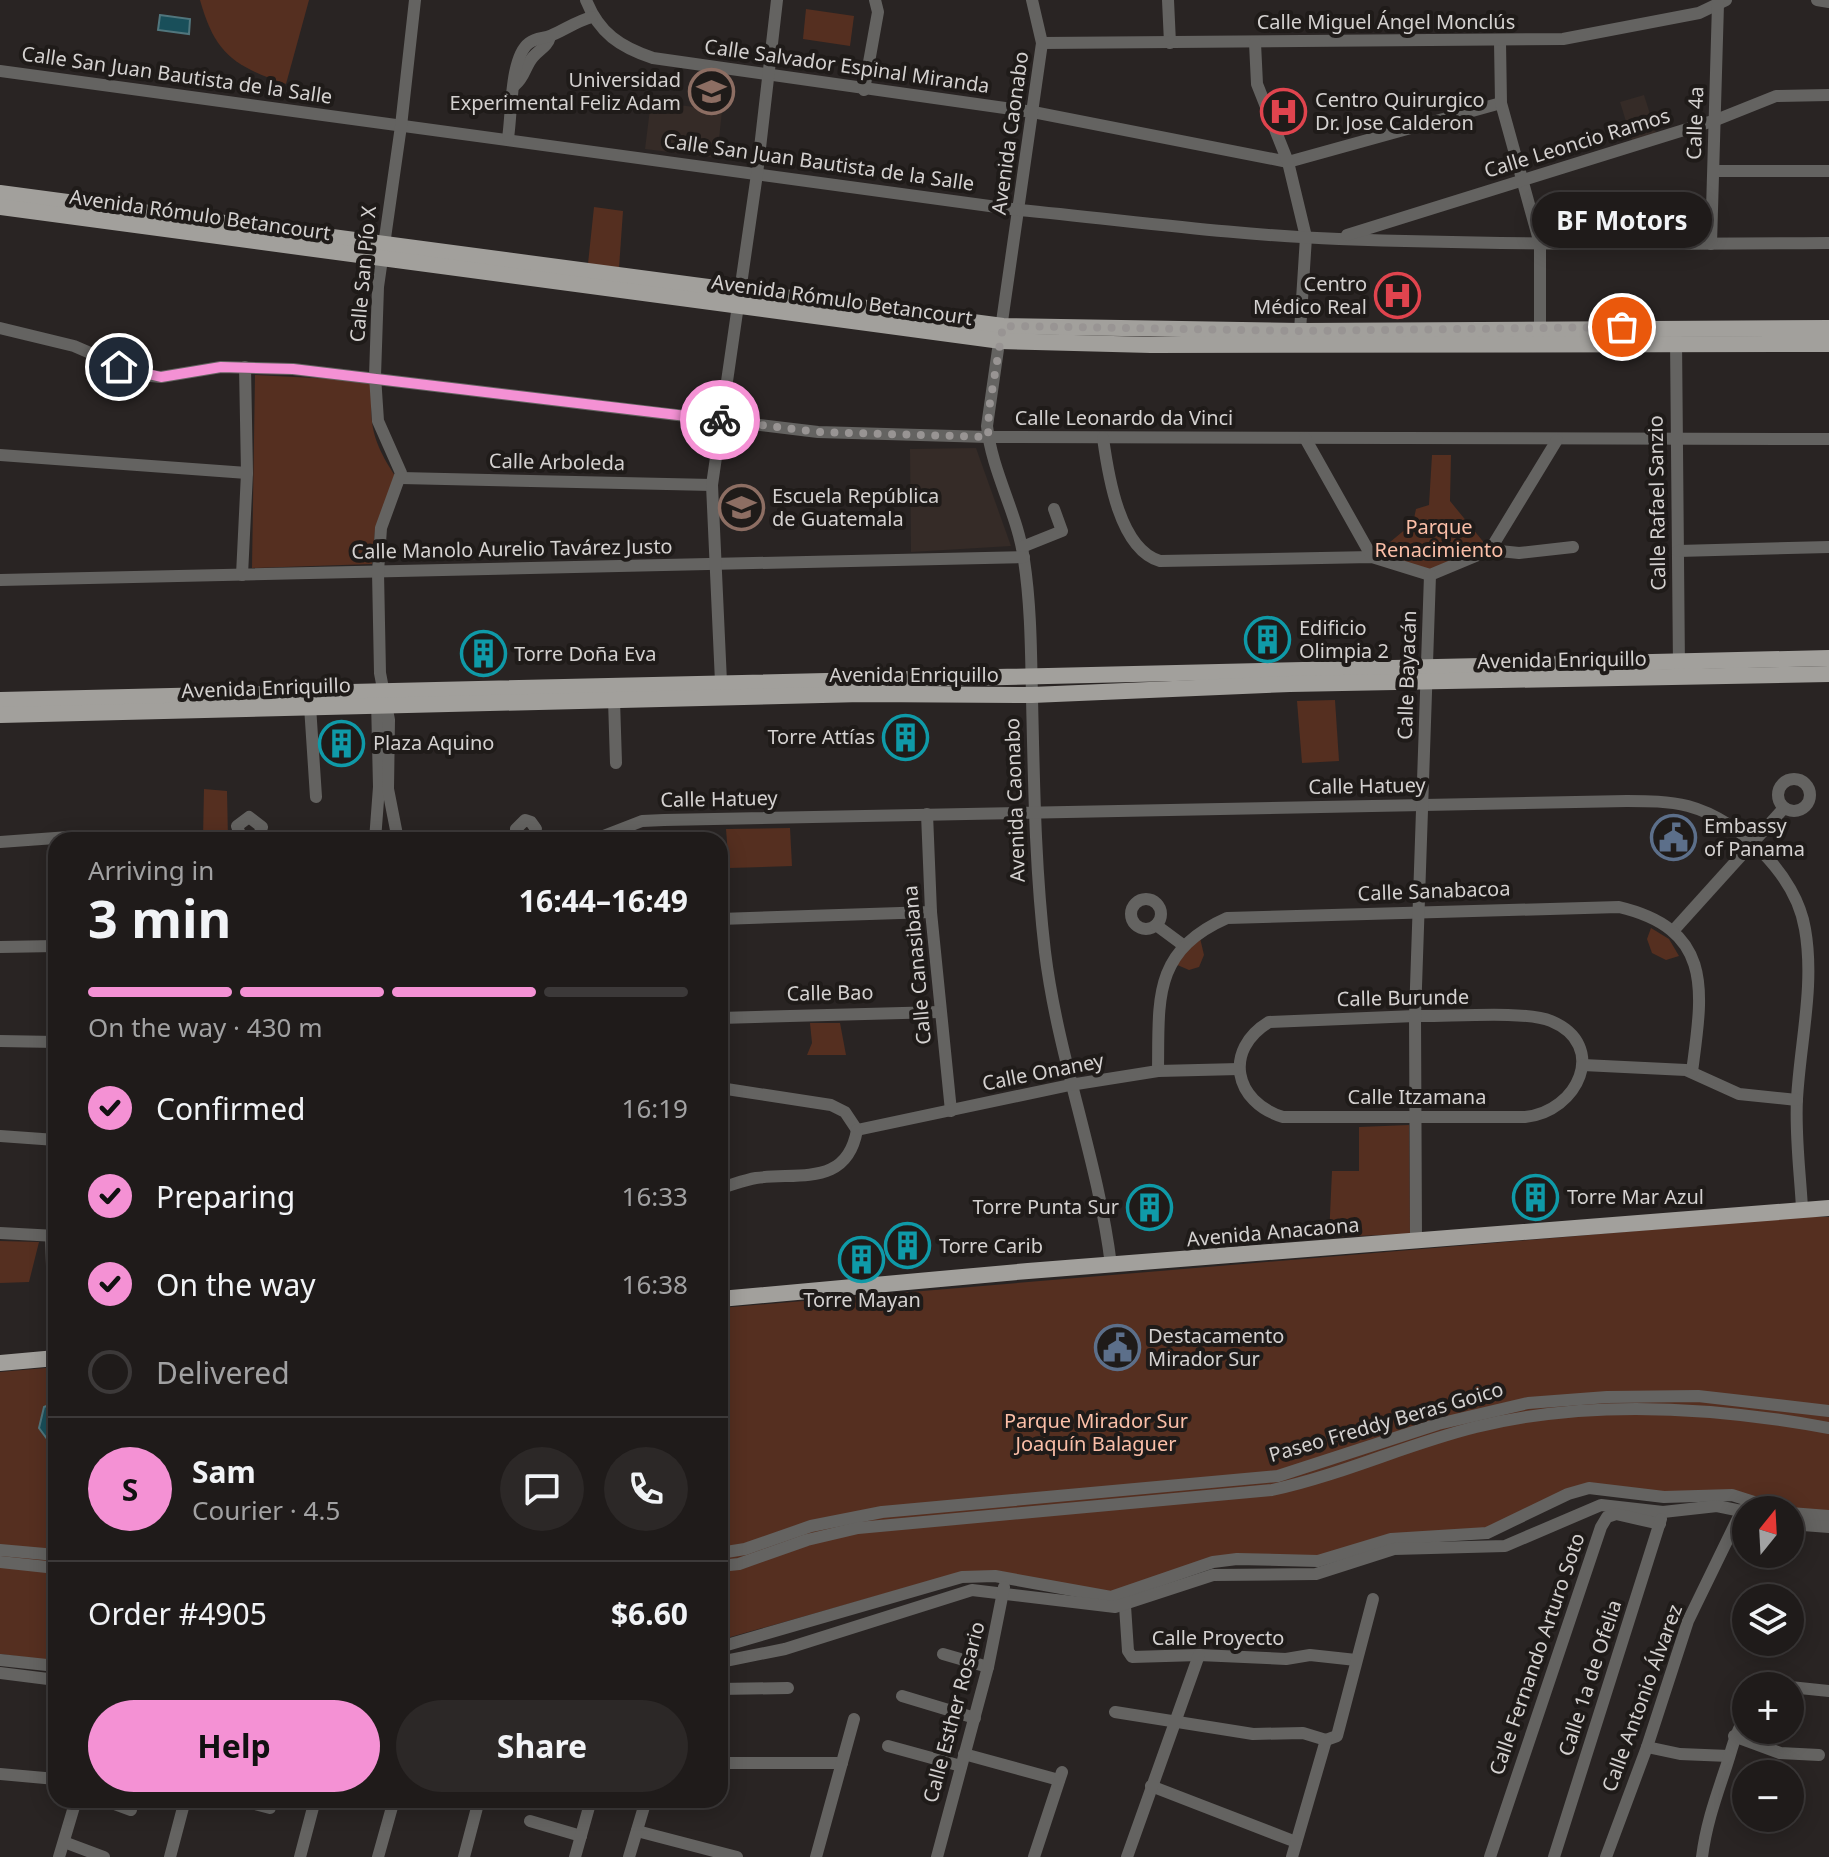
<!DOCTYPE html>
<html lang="en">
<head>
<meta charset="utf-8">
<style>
  :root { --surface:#1f1b1a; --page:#2c2827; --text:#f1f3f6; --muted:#a1a1a2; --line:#3c3939; --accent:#f491d4 }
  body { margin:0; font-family:"Noto Sans",sans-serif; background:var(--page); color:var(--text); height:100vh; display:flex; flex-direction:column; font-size:30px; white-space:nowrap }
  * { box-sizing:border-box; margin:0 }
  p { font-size:26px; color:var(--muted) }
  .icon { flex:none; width:44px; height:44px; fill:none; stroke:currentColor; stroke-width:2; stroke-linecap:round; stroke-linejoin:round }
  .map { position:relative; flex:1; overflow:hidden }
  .side { position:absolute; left:48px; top:832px; width:680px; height:976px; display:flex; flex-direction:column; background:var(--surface); border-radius:24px; box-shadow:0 4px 20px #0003,0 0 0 2px var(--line) }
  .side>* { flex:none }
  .needle { width:52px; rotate:18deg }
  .controls { position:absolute; left:1732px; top:1496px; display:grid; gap:16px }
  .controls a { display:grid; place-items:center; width:72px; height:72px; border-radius:50%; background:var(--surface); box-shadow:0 4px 20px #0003,0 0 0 2px var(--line); font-size:40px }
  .pin { position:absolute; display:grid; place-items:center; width:68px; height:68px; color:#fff; margin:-34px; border:4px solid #fff; border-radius:50%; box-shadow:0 2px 8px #0007 }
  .courier { position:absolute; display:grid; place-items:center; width:80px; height:80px; margin:-40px; border:6px solid #f491d4; border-radius:50%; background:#fff; color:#222; box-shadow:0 2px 10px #0007 }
  .bubble { position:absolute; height:56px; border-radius:28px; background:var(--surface); box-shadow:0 4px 20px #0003,0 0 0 2px var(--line); font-size:26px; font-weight:700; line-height:56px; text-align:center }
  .headline em { font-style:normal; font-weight:700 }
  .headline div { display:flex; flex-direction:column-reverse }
  .headline { display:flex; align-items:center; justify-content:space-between; height:136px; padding:0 40px }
  h1 { font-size:52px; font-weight:700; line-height:60px }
  .bar { display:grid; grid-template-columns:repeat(4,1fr); gap:12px 8px; align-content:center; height:96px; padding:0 40px }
  .bar i { height:10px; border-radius:6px; background:var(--line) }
  .bar .current { background:var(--accent) }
  .bar p { grid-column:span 4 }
  .line { display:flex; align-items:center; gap:20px; padding:0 40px; border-top:2px solid var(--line) }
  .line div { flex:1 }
  .round { display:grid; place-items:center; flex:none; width:84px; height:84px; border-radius:42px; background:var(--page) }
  ol { padding:0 40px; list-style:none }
  li { display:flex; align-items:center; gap:24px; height:88px }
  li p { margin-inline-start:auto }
  li .icon { padding:8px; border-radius:50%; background:var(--accent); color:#111; stroke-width:4 }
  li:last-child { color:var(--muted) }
  li i { width:44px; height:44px; border:4px solid var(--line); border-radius:50% }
  .primary-button { display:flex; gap:16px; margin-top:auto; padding:16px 40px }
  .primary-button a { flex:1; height:92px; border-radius:48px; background:var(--accent); color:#111; font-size:32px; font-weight:700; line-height:92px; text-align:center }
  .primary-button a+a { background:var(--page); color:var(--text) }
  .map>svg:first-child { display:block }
</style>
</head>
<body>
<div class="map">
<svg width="1829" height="1857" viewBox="0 0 1829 1857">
  <rect width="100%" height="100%" fill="#292423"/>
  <!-- built -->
  <g fill="#352b27">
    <polygon points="1644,95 1657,136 1633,144 1620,102"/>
    <polygon points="651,101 722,111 717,158 645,149"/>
    <polygon points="976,448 1011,546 911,552 910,449"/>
  </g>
  <!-- green -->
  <g fill="#552f20">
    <path d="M200,0H309L286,84C234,66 215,54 200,0Z"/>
    <polygon points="806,9 854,16 850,46 803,39"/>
    <polygon points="594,207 623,211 619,268 588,264"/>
    <path d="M255,375L372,381C369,426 372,441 397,479L375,530L372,564L252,568Z"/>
    <polygon points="1432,455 1451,455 1450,501 1490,550 1430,575 1372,557 1413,523 1416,509 1429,505"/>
    <polygon points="1335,700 1339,761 1302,763 1297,701"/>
    <polygon points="204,789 227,791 228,839 203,838"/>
    <polygon points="790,828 792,866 729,868 726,829"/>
    <polygon points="1651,928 1669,939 1679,956 1666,960 1652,953 1647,939"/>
    <polygon points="1200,938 1204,955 1199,967 1189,970 1175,964"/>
    <polygon points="810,1023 840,1023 846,1055 807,1055 812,1043"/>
    <polygon points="1409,1125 1410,1234 1329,1237 1332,1171 1359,1171 1359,1127"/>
    <polygon points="1802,1217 1829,1217 1829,1514 1780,1510 1733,1491 1676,1494 1598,1484 1481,1530 1387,1535 1314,1557 1256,1556 1111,1592 958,1573 720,1640 720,1308"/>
    <polygon points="0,1241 39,1242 29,1282 0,1283"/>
    <polygon points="56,1367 56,1661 0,1654 0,1372"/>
  </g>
  <!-- water -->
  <g fill="#194f5a" stroke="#51767d" stroke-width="2">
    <polygon points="160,15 190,19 189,34 158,30"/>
    <polygon points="56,1402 56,1451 39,1428 44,1407"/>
  </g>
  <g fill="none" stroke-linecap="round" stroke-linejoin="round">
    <!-- minor -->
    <g stroke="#646361" stroke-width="12">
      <path d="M586,0C599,33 620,47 653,58L1033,112L1288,162L1501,103"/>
      <path d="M1032,0L1042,43L987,426C992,473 1018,514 1024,560C1031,606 1031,652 1032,698C1034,783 1035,868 1045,952C1058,1058 1098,1159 1111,1265"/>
      <polyline points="1168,0 1170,43"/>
      <polyline points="1817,0 1829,2"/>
      <polyline points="1500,42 1501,103 1540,244 1540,338"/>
      <polyline points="1042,43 1563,39 1699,13 1726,0"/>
      <polyline points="1255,43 1257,84 1288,162 1306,237 1300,331"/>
      <path d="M0,71L1019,210C1125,220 1232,235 1339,239C1502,245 1666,244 1829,243"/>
      <path d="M515,85C525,77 525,66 533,57C540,49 547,47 550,37"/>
      <polyline points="864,90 878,12 875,0"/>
      <path d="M508,138C512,113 510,57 529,43C537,37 544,39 552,35C566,29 577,21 592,17"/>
      <polyline points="1714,171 1829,171"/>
      <polyline points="1347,235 1716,120 1776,96 1829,95"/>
      <polyline points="1711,244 1718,4"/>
      <polyline points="0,328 74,346 141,375 161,377 221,367 293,369 818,432 988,437 1829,439"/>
      <polyline points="1676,339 1679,668"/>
      <path d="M1103,438C1108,474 1119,549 1160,561L1372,557L1430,575L1490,550L1519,553L1573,547"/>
      <polyline points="1305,438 1372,557"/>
      <polyline points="0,455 247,473"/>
      <polyline points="401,478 712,485"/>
      <polyline points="1022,547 1062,531 1054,509"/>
      <polyline points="1490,550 1557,440"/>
      <polyline points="1678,551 1829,547"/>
      <polyline points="242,575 247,473 245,367"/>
      <polyline points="0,580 1024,557"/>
      <polyline points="721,682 712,485 757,174 777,0"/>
      <polyline points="614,700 616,763"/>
      <polyline points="310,706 316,797"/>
      <circle cx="1794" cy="795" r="16"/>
      <polyline points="927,814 931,912 951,1111"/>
      <polyline points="242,840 237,826 249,817 262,827 257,840"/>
      <polyline points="375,840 379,787 377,700"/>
      <polyline points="398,840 388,789 389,720 380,673 378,572 381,528 401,473 378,421 375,376 378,287 401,126 415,0"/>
      <polyline points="525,840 518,835 516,829 525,820 531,822 536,829 534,836 527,840"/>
      <path d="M593,840L642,821L664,820L1627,801C1648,801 1668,801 1688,806C1740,820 1796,875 1805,929C1815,985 1800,1043 1797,1099C1795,1135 1800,1172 1802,1208"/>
      <polyline points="0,842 69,837 115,840"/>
      <circle cx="1146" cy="914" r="15"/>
      <polyline points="720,919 931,912"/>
      <polyline points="1156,925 1183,945"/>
      <polyline points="1673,931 1784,808"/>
      <polyline points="0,947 56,946"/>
      <path d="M1415,1016C1447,1017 1525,1010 1551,1021C1609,1045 1578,1112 1525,1117H1283C1234,1102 1223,1050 1269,1022Z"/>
      <polyline points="720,1018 940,1012"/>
      <polyline points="0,1041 56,1042"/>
      <polyline points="1583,1065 1686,1070 1739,1094 1797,1100"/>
      <path d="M1158,1071C1159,1000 1152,951 1227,918L1619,907C1716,930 1702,994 1692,1072"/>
      <polyline points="720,1088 831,1105 845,1112 857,1130"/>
      <polyline points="857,1130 1070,1085 1158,1071 1239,1069"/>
      <polyline points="0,1136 56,1140"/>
      <path d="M720,1188C732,1185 744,1180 756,1178C799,1172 847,1187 857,1130"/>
      <polyline points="0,1233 56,1236"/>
      <polyline points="51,1235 55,1358"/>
      <polyline points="1416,1240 1415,1016 1430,575"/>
      <polyline points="1790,1513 1829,1516"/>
      <polyline points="1790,1524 1829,1527"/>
      <polyline points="0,1550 56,1555"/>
      <polyline points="720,1553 745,1549 811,1526 882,1512 1278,1476 1438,1424 1528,1403 1607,1397 1698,1396 1829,1411"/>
      <polyline points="0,1562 56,1568"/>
      <path d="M720,1566L739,1564L807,1540L858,1528L1272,1490C1342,1475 1407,1444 1476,1427C1589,1399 1715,1407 1829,1428"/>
      <polyline points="1125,1606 1128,1651 1132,1657 1199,1655 1286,1659 1310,1655 1356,1660"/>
      <polyline points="720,1647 962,1577 995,1576 1111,1597 1213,1562 1237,1559 1318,1561 1391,1539 1487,1533 1568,1494 1589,1488 1664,1497 1732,1495 1779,1510"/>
      <polyline points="943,1654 988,1667"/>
      <polyline points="0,1660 56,1666"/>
      <polyline points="720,1662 785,1649 972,1590 1115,1607 1213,1575 1316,1574 1394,1549 1505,1546 1601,1505 1663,1512 1717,1506 1746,1512"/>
      <polyline points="0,1673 56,1680"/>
      <polyline points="1790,1687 1829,1691"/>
      <polyline points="720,1689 788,1688"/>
      <polyline points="902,1696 975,1718"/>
      <polyline points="1115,1712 1253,1734 1303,1733 1326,1740"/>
      <polyline points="1734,1736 1780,1753 1819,1755"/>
      <polyline points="1326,1740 1337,1736 1373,1599"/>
      <polyline points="888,1746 961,1766"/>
      <polyline points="1647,1747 1680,1754 1729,1756"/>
      <polyline points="964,1754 1059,1780"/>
      <polyline points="720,1763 842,1763"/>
      <polyline points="0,1774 56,1779"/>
      <polyline points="1151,1786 1296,1842"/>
      <polyline points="104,1800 131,1810"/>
      <polyline points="240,1800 270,1808"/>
      <polyline points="530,1821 581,1836"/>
      <polyline points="637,1831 737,1857"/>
      <polyline points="64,1842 104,1857"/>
      <polyline points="59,1857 76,1800"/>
      <polyline points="170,1857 185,1800"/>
      <polyline points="300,1857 315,1800"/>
      <polyline points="378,1857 394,1800"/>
      <polyline points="464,1857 479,1800"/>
      <polyline points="575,1857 591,1800"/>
      <polyline points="629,1857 646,1800"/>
      <polyline points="816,1857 854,1719"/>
      <polyline points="937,1857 988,1667 1004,1587"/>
      <polyline points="1034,1857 1062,1772"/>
      <polyline points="1127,1857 1199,1655"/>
      <polyline points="1292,1857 1326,1740"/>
      <polyline points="1490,1857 1601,1527 1607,1517 1616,1514 1660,1524"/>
      <polyline points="1554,1857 1661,1519"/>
      <polyline points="1606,1857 1647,1747 1688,1621 1742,1510"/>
      <path d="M1702,1857C1706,1825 1715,1800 1725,1770C1732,1750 1734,1735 1746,1716"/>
    </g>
    <!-- major -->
    <g stroke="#a2a09c" stroke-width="16">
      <polyline points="0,193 1003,326 1300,331 1829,328"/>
      <polyline points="0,207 1001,341 1151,345 1829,344"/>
      <polyline points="0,700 1829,658"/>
      <polyline points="0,715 862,694 1032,695 1290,684 1829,674"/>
      <polyline points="720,1299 1028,1271 1829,1208"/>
      <polyline points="0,1363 56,1358"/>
    </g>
  </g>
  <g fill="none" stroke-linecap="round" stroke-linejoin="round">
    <!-- done -->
    <polyline stroke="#989493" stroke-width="8" stroke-dasharray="0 14.4" points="720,420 818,432 988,437 989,409 1003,326 1300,331 1622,327"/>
    <!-- route -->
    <polyline stroke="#f491d4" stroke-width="10" points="119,367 161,377 221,367 293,369 720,420"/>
  </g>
  <!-- icons -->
  <defs>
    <symbol id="school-ring" viewBox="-11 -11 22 22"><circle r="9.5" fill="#1f1b19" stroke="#8d6e63" stroke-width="1.5"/><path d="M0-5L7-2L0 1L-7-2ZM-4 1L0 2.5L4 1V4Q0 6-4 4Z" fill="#8d6e63"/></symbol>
    <symbol id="hospital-ring" viewBox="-11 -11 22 22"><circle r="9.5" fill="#1f1b19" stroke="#e0444e" stroke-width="1.5"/><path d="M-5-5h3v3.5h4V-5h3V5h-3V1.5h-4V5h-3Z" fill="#e0444e"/></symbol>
    <symbol id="university-ring" viewBox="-11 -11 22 22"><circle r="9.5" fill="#1f1b19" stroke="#8d6e63" stroke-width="1.5"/><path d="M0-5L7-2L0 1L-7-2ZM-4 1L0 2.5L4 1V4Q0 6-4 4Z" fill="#8d6e63"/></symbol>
    <symbol id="building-ring" viewBox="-11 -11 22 22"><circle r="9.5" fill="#1f1b19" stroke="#0f9aa8" stroke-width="1.5"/><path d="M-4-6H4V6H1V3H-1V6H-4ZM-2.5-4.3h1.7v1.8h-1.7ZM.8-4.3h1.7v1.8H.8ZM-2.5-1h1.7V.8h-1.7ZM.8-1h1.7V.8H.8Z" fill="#0f9aa8"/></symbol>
    <symbol id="civic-ring" viewBox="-11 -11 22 22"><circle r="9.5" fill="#1f1b19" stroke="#5c6f8a" stroke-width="1.5"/><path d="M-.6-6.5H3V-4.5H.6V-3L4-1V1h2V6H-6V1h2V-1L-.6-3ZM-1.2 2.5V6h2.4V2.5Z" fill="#5c6f8a"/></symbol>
  </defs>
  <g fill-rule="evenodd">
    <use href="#school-ring" x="686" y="66" width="51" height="51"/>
    <use href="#hospital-ring" x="1258" y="86" width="51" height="51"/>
    <use href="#hospital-ring" x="1372" y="270" width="51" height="51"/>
    <use href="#university-ring" x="716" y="482" width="51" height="51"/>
    <use href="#building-ring" x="1242" y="614" width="51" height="51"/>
    <use href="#building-ring" x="458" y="628" width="51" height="51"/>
    <use href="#building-ring" x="880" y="712" width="51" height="51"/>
    <use href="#building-ring" x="316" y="718" width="51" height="51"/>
    <use href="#civic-ring" x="1648" y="812" width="51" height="51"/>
    <use href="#building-ring" x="1510" y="1172" width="51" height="51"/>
    <use href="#building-ring" x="1124" y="1182" width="51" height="51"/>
    <use href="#building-ring" x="882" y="1220" width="51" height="51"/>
    <use href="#building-ring" x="836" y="1234" width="51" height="51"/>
    <use href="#civic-ring" x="1092" y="1322" width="51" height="51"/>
  </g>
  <g text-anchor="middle" stroke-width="8" stroke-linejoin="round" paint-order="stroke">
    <!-- street labels -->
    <g font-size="20" fill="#d4d1d0" stroke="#1f1b19">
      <text x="1386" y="29">Calle Miguel Ángel Monclús</text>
      <text transform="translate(847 66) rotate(8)" y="7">Calle Salvador Espinal Miranda</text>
      <text transform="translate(177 75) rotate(8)" y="7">Calle San Juan Bautista de la Salle</text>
      <text transform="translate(1695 123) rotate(-88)" y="7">Calle 4a</text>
      <text transform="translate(1010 133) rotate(-82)" y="7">Avenida Caonabo</text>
      <text transform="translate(1577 143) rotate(-17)" y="7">Calle Leoncio Ramos</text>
      <text transform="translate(819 162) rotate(8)" y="7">Calle San Juan Bautista de la Salle</text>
      <text transform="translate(200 215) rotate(8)" y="7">Avenida Rómulo Betancourt</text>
      <text transform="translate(363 274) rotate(-85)" y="7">Calle San Pío X</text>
      <text transform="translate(842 300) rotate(8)" y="7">Avenida Rómulo Betancourt</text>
      <text x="1124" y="425">Calle Leonardo da Vinci</text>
      <text transform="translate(557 462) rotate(1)" y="7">Calle Arboleda</text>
      <text transform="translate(1657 503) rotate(-91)" y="7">Calle Rafael Sanzio</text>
      <text transform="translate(512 549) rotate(-1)" y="7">Calle Manolo Aurelio Tavárez Justo</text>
      <text transform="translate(1562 660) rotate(-1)" y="7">Avenida Enriquillo</text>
      <text x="914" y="682">Avenida Enriquillo</text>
      <text transform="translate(1407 675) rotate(-88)" y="7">Calle Bayacán</text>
      <text transform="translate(266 688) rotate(-2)" y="7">Avenida Enriquillo</text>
      <text transform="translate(1367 786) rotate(-1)" y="7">Calle Hatuey</text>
      <text transform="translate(719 799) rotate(-1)" y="7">Calle Hatuey</text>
      <text transform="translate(1015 800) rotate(-92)" y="7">Avenida Caonabo</text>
      <text transform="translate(1434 891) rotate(-2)" y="7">Calle Sanabacoa</text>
      <text transform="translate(917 965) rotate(-95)" y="7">Calle Canasibana</text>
      <text transform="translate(830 993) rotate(-1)" y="7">Calle Bao</text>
      <text transform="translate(1403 998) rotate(-1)" y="7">Calle Burunde</text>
      <text transform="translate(1043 1072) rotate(-11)" y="7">Calle Onaney</text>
      <text x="1417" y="1104">Calle Itzamana</text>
      <text transform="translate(1273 1232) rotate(-5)" y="7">Avenida Anacaona</text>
      <text transform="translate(1386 1422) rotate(-16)" y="7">Paseo Freddy Beras Goico</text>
      <text x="1218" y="1645">Calle Proyecto</text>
      <text transform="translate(1537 1654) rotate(-71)" y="7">Calle Fernando Arturo Soto</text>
      <text transform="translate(1590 1678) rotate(-72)" y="7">Calle 1a de Ofelia</text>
      <text transform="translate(1642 1698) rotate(-70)" y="7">Calle Antonio Álvarez</text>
      <text transform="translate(954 1712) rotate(-75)" y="7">Calle Esther Rosario</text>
    </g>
    <!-- poi labels -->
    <g font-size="20" fill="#d4d1d0" stroke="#1f1b19" text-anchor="start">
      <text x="681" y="87" text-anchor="end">Universidad<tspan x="681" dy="23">Experimental Feliz Adam</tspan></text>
      <text x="1315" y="107">Centro Quirurgico<tspan x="1315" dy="23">Dr. Jose Calderon</tspan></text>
      <text x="1367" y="291" text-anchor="end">Centro<tspan x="1367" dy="23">Médico Real</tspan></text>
      <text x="772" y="503">Escuela República<tspan x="772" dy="23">de Guatemala</tspan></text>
      <text x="1299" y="635">Edificio<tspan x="1299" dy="23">Olimpia 2</tspan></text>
      <text x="514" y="661">Torre Doña Eva</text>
      <text x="875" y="744" text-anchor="end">Torre Attías</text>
      <text x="373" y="750">Plaza Aquino</text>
      <text x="1704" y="833">Embassy<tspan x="1704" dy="23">of Panama</tspan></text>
      <text x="1567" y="1204">Torre Mar Azul</text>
      <text x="1119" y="1214" text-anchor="end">Torre Punta Sur</text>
      <text x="939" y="1253">Torre Carib</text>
      <text x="862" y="1307" text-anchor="middle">Torre Mayan</text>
      <text x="1148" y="1343">Destacamento<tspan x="1148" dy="23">Mirador Sur</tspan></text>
    </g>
    <!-- park labels -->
    <g font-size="20" fill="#fbbfa8" stroke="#1f1b19">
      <text x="1439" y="534">Parque<tspan x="1439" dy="23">Renacimiento</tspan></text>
      <text x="1096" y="1428">Parque Mirador Sur<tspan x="1096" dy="23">Joaquín Balaguer</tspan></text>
    </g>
  </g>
</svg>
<div class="controls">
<a><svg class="needle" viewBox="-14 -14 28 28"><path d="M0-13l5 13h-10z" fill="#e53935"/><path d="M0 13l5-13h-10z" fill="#a1a1a2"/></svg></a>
<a><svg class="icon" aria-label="layers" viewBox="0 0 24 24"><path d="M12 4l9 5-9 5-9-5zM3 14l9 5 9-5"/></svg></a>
<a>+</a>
<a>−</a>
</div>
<div class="pin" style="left:1622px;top:327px;background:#ea580c"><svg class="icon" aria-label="bag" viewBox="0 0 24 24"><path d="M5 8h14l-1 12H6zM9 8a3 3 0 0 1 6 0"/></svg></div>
<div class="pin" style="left:119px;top:367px;background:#1f2937"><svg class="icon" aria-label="home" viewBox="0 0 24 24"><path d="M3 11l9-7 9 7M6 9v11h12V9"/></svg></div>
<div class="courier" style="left:720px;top:420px"><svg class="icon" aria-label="bike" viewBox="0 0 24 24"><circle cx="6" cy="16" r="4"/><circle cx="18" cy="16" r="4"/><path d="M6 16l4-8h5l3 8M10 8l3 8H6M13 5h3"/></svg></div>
<div class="bubble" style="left:1532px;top:192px;width:180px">BF Motors</div>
<section class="side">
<div class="headline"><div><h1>3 min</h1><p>Arriving in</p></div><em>16:44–16:49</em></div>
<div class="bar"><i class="current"></i><i class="current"></i><i class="current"></i><i></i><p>On the way · 430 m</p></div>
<ol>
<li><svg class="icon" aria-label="check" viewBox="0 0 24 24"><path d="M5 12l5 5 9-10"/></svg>Confirmed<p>16:19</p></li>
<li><svg class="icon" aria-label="check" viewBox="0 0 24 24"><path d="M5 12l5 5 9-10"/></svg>Preparing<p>16:33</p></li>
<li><svg class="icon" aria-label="check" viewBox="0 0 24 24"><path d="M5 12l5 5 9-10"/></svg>On the way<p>16:38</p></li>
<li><i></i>Delivered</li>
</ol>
<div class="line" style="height:144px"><b class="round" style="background:var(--accent);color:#111">S</b><div><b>Sam</b><p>Courier · 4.5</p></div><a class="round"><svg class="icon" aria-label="chat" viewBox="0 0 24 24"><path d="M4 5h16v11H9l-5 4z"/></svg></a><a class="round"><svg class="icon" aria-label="phone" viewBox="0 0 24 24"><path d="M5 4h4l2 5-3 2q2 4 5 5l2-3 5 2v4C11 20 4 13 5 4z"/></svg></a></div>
<div class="line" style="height:104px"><div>Order #4905</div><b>$6.60</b></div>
<div class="primary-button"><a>Help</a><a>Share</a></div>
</section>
</div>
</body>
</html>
